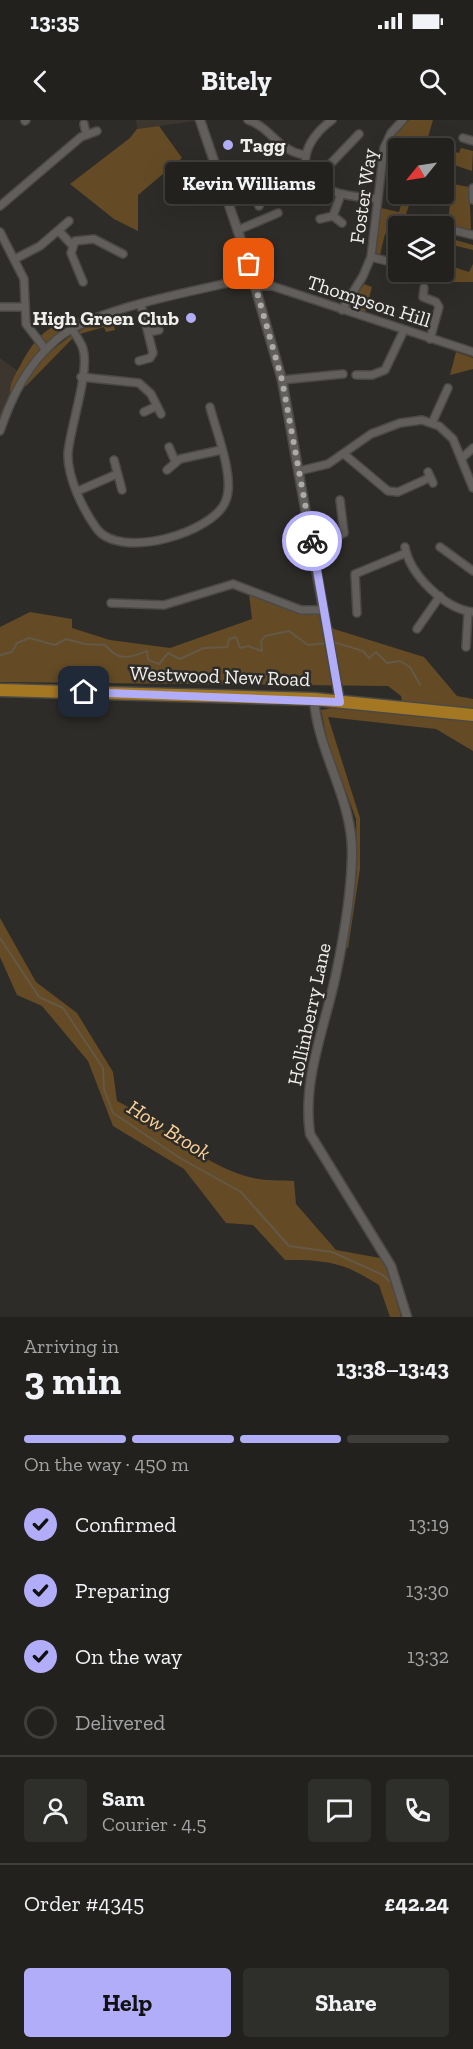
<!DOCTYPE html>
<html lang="en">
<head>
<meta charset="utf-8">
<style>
  :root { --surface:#22211e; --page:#2e2e2b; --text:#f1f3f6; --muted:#a2a3a4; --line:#3f3e3c; --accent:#b2adf9 }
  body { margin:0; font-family:"Zilla Slab",serif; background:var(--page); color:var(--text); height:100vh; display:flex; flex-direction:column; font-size:22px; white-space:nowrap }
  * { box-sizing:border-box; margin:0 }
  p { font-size:20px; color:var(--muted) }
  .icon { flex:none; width:33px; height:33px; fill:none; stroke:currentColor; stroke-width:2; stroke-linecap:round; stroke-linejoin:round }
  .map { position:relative; height:1197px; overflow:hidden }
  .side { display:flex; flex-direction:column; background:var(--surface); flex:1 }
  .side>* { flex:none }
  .needle { width:39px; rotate:240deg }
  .buttons { position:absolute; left:388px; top:18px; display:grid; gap:12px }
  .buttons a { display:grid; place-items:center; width:66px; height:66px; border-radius:6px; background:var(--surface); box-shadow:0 6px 24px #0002,0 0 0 2px var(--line); font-size:30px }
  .pin { position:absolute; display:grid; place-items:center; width:51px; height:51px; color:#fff; margin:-26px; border-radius:12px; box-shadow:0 3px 9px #0006 }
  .courier { position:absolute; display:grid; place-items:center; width:60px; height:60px; margin:-30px; border:4px solid #b2adf9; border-radius:50%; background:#fff; color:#222; box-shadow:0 2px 8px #0007 }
  .bubble { position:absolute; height:42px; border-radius:6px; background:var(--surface); box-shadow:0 6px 24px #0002,0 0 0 2px var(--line); font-size:20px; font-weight:800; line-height:42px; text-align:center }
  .summary em { font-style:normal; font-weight:800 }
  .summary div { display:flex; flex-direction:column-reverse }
  .summary { display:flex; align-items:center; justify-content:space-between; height:102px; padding:0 24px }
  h1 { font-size:39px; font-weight:800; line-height:45px }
  .bar { display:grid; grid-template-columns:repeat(4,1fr); gap:9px 6px; align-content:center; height:72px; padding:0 24px }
  .bar i { height:8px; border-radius:4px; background:var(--line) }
  .bar .current { background:var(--accent) }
  .bar p { grid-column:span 4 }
  .line { display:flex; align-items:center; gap:15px; padding:0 24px; border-top:2px solid var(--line) }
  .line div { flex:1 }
  .round { display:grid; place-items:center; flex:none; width:63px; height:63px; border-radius:6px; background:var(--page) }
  ol { padding:0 24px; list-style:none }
  li { display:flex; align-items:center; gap:18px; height:66px }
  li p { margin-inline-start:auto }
  li .icon { padding:6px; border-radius:50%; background:var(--accent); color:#111; stroke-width:4 }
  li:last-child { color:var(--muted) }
  li i { width:33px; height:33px; border:3px solid var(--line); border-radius:50% }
  .button { display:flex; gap:12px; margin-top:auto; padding:12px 24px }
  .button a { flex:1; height:69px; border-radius:6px; background:var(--accent); color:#111; font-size:24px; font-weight:800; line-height:69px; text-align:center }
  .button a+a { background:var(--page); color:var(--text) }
  .status { display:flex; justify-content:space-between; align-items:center; height:42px; padding:0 30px; background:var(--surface); direction:ltr }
  .status svg { height:16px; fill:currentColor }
  header { display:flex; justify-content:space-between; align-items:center; height:78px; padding:0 24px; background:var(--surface); font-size:27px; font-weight:800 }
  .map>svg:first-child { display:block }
</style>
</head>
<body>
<div class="status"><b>13:35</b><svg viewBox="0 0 49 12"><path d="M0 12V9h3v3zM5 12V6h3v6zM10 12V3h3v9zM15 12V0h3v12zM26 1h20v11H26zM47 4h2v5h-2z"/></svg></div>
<header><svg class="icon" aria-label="back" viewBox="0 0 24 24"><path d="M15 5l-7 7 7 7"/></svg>Bitely<svg class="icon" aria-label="search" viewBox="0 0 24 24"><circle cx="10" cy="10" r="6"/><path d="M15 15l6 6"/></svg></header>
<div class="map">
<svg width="473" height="1197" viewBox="0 0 473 1197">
  <rect width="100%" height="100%" fill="#2e2c28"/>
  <!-- built -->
  <g fill="#3c362e">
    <polygon points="136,0 195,0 195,1 137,9"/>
    <polygon points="0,238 19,252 0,298"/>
  </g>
  <!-- green -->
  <g fill="#644b25">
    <polygon points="409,0 433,0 426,24 442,28 409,28 391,23 396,13"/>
    <polygon points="159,6 182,38 138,75 138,111 114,99 70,64 130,18 137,9"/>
    <polygon points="461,28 473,31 472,51 454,45 448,63 469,67 471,108 469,111 448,106 445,117 473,125 473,130 444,123 444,106 399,106 399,118 385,114 380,135 376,133 381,88 399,92 404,74 413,74 406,94 448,106 450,82 444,80 448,63 444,62 444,29 459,33"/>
    <polygon points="444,144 469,152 473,144 473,162 438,162 440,152 444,152"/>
    <polygon points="364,164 372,167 365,193 357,191 352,183"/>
    <path d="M93,195C55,212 27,239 10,277C9,265 14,256 20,246C39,210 52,202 93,195Z"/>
    <path d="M115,195L112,199L115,210L106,212L104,207L80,214L72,219L26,266L24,264C46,229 75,209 115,195Z"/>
    <polygon points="456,232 473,238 473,249 450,255"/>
    <polygon points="249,474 296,493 320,494 334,509 424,537 457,576 473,579 473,589 402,581 401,576 388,566 0,562 0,507 30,492 72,499 72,508 110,520 170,528 252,499"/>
    <polygon points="332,588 473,600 473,631 436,609 328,597 360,698 360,749 348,828 346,827 357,749 356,699 328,623 321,590"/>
    <path d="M0,798L36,862L77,893L113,952L117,981C163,1004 202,1046 253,1058C266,1061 281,1060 294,1061L296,1084L336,1130L380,1138L388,1149L401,1197H390L379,1165C343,1142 327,1140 285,1140L253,1105L226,1103L184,1049L113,1006L88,941L42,886L17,875L0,837Z"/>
  </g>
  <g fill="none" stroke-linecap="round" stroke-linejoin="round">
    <!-- stream -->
    <g stroke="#645847" stroke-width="2">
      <polyline points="333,522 363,531 369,538 376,532 387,543 400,541 410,547 420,565"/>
      <path d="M0,535L12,532L17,523L29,518L55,525L66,519L85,524L105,525C119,542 129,538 147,531L148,540L159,544L168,533L180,539L204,528L227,527L229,519L236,517L240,528L248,526L262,531L261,521L265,516L289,511L308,525L327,523"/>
      <polyline points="0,818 39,877 63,888 103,948 104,969 113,993 180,1038 241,1072 289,1126 332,1132 383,1155 389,1161"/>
    </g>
    <defs>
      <g id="minor">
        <path d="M248,0C272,8 277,31 305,35"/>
        <path d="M332,0C303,21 291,55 332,71C347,77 362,77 378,79"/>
        <polyline points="25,1 26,0"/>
        <polyline points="84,4 86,13"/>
        <polyline points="463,18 473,21"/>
        <polyline points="315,60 359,14"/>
        <polyline points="251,63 259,86"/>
        <polyline points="473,68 473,80"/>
        <polyline points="225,69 264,60"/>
        <polyline points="341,74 333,96 342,103"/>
        <polyline points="0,86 81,17 97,11"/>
        <polyline points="320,99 333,96"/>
        <polyline points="448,109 473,115"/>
        <polyline points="238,110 278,93"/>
        <polyline points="59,111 72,125"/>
        <polyline points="0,112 24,159 26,204 46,230"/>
        <polyline points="371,137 399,144"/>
        <polyline points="15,139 40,126 69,101"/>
        <polyline points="83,162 71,133 75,121 94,119 123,134"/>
        <polyline points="255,166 272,166 473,232"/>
        <polyline points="424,168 423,177 436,182 439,187 430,219"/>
        <polyline points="0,187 24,187"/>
        <polyline points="342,190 363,156 371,137 384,28 391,13 403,0"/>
        <path d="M72,209C76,216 81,222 83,229C90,251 70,308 68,333C67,357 83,390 97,409C120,440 215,413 226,380C235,357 216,311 210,287"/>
        <polyline points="149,212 159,210"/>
        <polyline points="139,241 150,238 153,233 141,185"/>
        <polyline points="356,255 372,255 385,250 404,210"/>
        <polyline points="81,257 139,263 151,274 161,294"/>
        <polyline points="282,260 343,254"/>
        <polyline points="144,292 157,286"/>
        <polyline points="432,303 448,268"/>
        <path d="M0,311C12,275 28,244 57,219C97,186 201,171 252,157"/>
        <polyline points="169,327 175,341"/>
        <polyline points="344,334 388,371 398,372 429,358"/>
        <polyline points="462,338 473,328"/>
        <polyline points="114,340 122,370"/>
        <polyline points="167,350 180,339 221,330"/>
        <polyline points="299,351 328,344 371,314 400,303 422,300 439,306 453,319 473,368"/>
        <polyline points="428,352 433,363"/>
        <polyline points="78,371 117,354"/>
        <path d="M405,427C410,455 445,489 473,492"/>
        <polyline points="440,427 473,451"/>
        <polyline points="314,430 344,413 340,380"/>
        <polyline points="111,483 164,485 233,464 301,490 323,490"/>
        <polyline points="357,493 355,454 406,433"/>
        <polyline points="417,509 440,476"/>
        <polyline points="466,527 468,492"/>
      </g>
      <g id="tertiary">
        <polyline points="200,0 245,132 282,260 340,582"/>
        <path d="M314,579C318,634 354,680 352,737C351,776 344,816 336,854C325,907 302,959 310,1014L391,1146L407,1197"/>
      </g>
      <polyline id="trunk" points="0,570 314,579 473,595"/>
    </defs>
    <!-- minor casing -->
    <use href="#minor" stroke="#4b4946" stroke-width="10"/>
    <!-- tertiary casing -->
    <use href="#tertiary" stroke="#4b4946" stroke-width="11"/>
    <!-- trunk casing -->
    <use href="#trunk" stroke="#4b4946" stroke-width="15"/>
    <!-- minor -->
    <use href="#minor" stroke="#615e5b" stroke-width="7"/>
    <!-- tertiary -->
    <use href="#tertiary" stroke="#615e5b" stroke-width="8"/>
    <!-- trunk -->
    <use href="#trunk" stroke="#a47722" stroke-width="12"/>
  </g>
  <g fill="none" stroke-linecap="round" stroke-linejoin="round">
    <!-- done -->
    <polyline stroke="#adaba8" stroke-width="6" stroke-dasharray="0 10.8" points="249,144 282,260 312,421"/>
    <!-- route -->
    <polyline stroke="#b2adf9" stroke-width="8" points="84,572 340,582 312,421"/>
  </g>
  <!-- markers -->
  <g fill="#b2adf9" stroke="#2e2c28" stroke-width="2">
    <circle cx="228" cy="25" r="6"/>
    <circle cx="191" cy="198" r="6"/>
  </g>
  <g text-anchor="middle" stroke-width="5" stroke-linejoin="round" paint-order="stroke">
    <!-- poi labels -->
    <g font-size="20" font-weight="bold" fill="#f1efed" stroke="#2e2c28" text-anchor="start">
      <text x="240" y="32">Tagg</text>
      <text x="179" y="205" text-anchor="end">High Green Club</text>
    </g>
    <!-- street labels -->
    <g font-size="20" fill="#f1efed" stroke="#2e2c28">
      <text transform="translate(363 76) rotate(-82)" y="7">Foster Way</text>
      <text transform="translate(369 181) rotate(18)" y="7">Thompson Hill</text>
      <text transform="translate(220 556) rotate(2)" y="7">Westwood New Road</text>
      <text transform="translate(309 894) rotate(-78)" y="7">Hollinberry Lane</text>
    </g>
    <!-- water labels -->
    <g font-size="21" font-style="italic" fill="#fcd398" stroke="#2e2c28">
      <text transform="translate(169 1010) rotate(32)" y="7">How Brook</text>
    </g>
  </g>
</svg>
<div class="buttons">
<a><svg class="needle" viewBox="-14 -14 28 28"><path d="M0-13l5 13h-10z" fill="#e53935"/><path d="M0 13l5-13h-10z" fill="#a2a3a4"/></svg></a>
<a><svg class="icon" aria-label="layers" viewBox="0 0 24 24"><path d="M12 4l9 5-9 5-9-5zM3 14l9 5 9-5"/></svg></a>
</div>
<div class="pin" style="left:249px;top:144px;background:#ea580c"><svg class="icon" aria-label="bag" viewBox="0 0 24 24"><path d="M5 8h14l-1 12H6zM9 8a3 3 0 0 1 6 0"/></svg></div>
<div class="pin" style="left:84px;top:572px;background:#1f2937"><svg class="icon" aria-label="home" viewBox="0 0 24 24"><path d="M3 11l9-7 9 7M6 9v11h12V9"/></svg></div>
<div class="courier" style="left:312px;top:421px"><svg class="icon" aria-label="bike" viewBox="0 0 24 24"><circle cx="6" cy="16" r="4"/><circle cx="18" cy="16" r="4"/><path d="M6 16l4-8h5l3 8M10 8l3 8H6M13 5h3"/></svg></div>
<div class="bubble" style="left:165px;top:42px;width:168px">Kevin Williams</div>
</div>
<section class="side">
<div class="summary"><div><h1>3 min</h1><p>Arriving in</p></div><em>13:38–13:43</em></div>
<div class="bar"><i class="current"></i><i class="current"></i><i class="current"></i><i></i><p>On the way · 450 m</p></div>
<ol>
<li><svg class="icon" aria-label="check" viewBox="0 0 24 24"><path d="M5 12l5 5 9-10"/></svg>Confirmed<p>13:19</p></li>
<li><svg class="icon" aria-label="check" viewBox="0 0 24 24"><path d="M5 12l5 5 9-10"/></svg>Preparing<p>13:30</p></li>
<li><svg class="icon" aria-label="check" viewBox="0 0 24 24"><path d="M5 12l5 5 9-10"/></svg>On the way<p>13:32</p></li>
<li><i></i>Delivered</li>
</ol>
<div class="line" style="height:108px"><a class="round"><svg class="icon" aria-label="person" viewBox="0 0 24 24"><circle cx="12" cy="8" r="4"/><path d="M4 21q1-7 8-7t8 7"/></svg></a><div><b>Sam</b><p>Courier · 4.5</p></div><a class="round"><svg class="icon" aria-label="chat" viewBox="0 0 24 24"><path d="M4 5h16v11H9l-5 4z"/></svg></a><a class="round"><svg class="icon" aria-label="phone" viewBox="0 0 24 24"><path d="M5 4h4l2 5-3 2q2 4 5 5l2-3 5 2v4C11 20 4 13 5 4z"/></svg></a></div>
<div class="line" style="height:78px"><div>Order #4345</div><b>£42.24</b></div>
<div class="button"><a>Help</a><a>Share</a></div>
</section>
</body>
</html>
